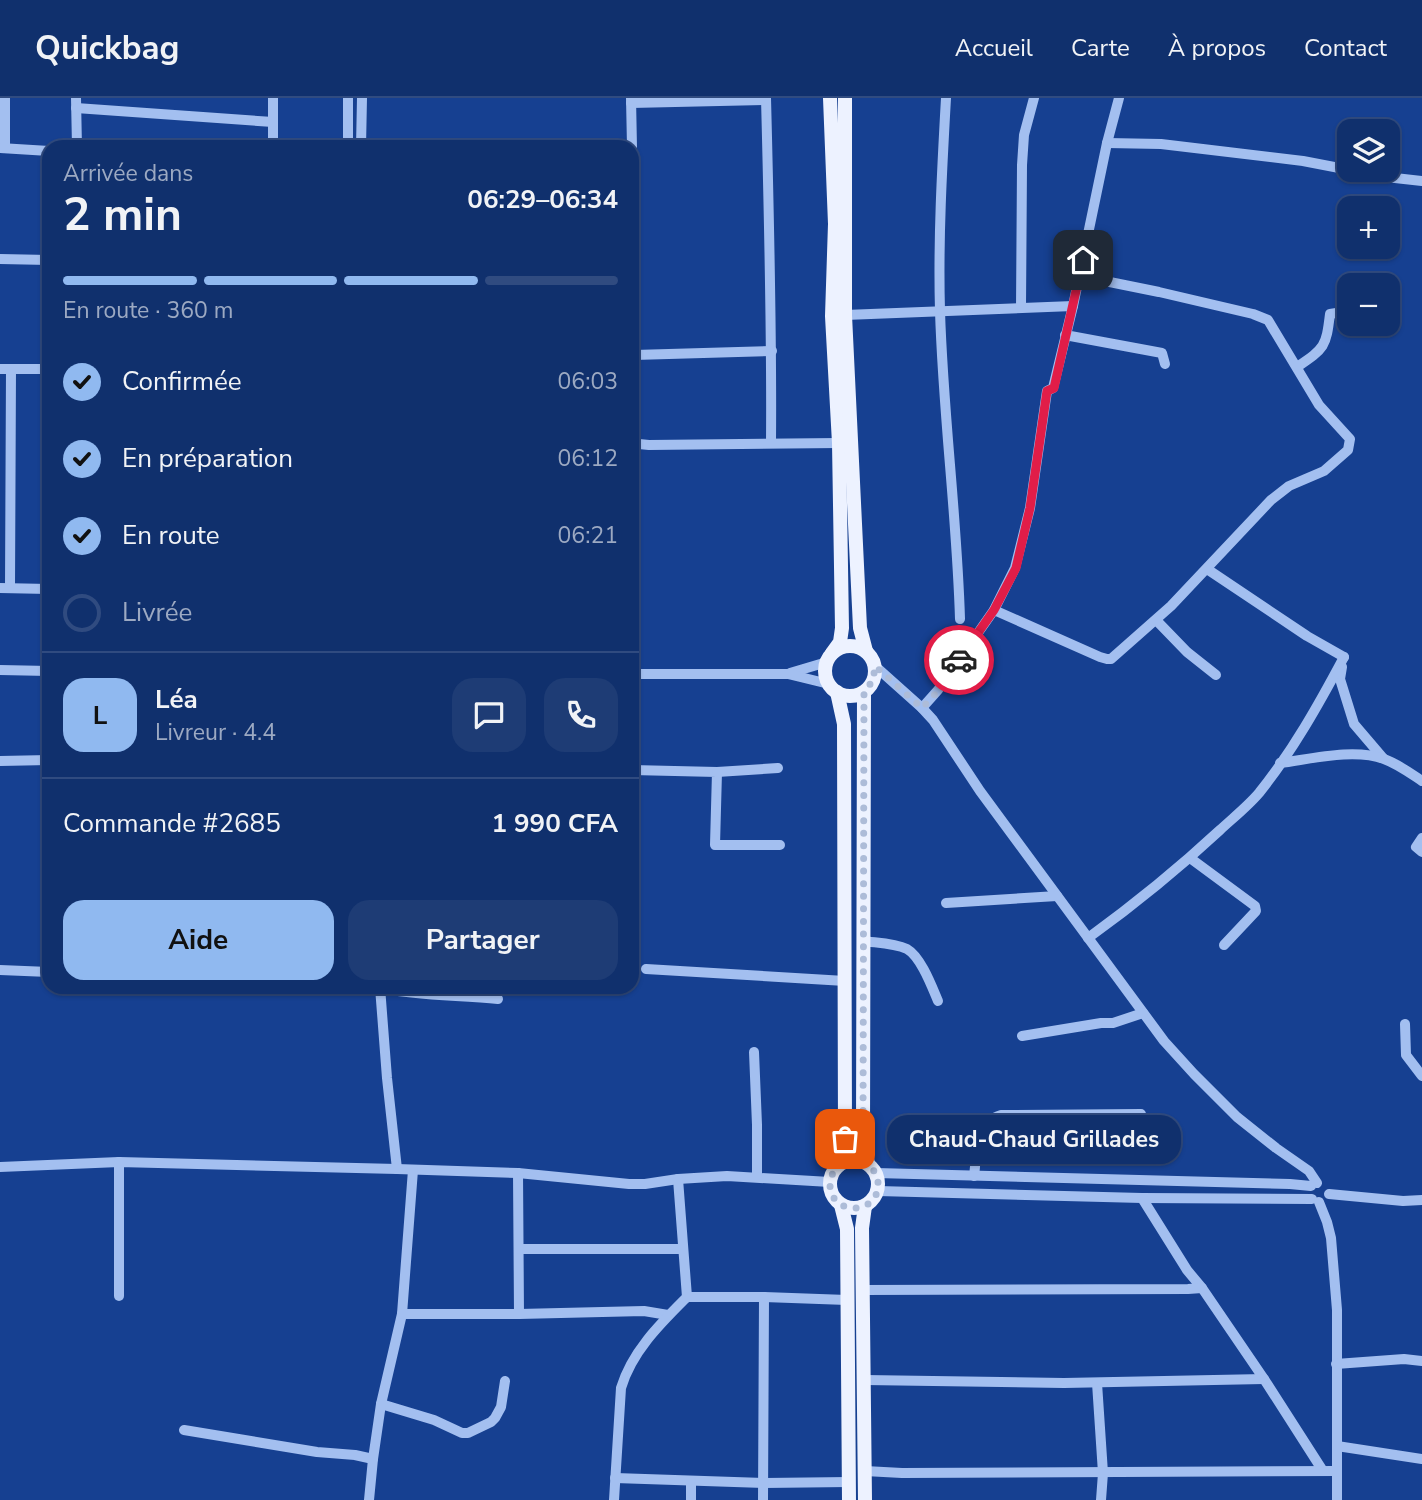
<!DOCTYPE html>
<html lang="fr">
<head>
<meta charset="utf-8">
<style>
  :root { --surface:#10306d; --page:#1e3c75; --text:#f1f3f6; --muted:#9ca9c2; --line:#304b80; --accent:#90b9f0 }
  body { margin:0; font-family:"Nunito Sans",sans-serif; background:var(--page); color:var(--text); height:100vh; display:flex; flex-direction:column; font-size:26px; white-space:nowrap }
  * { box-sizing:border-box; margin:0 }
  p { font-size:23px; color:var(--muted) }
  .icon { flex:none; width:38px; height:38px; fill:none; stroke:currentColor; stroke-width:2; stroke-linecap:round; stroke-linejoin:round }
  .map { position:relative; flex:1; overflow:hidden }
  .panel { position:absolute; left:42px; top:42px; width:597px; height:854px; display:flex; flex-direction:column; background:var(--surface); border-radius:21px; box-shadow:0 2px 5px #0004,0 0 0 2px var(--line) }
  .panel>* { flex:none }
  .fabs { position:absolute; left:1337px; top:21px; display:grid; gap:14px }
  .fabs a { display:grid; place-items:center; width:63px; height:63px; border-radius:14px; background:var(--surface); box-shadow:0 2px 5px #0004,0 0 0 2px var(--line); font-size:35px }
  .pin { position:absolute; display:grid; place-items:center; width:60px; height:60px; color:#fff; margin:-30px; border-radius:14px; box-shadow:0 4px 10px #0006 }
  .courier { position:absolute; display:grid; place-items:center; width:70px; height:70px; margin:-35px; border:5px solid #e11d48; border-radius:50%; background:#fff; color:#222; box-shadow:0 2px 9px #0007 }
  .bubble { position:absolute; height:49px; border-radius:21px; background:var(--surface); box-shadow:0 2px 5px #0004,0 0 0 2px var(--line); font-size:23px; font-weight:700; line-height:49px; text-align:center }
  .overview em { font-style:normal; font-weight:700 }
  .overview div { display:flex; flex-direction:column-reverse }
  .overview { display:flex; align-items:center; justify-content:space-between; height:119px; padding:0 21px }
  h1 { font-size:46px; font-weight:700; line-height:52px }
  .bar { display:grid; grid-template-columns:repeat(4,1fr); gap:10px 7px; align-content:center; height:84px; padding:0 21px }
  .bar i { height:9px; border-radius:5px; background:var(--line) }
  .bar .selected { background:var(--accent) }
  .bar p { grid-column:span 4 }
  .line { display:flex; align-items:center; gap:18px; padding:0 21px; border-top:2px solid var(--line) }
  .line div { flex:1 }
  .round { display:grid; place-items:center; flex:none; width:74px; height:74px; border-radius:21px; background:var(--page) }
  ol { padding:0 21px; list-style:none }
  li { display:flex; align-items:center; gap:21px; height:77px }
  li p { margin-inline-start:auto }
  li .icon { padding:7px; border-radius:50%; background:var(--accent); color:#111; stroke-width:4 }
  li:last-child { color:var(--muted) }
  li i { width:38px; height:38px; border:4px solid var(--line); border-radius:50% }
  .primary-button { display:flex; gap:14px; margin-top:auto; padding:14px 21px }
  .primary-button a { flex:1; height:80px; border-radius:21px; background:var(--accent); color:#111; font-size:28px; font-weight:700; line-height:80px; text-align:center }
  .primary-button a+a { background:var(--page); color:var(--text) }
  header { display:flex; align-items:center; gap:42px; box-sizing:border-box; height:98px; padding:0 35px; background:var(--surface); border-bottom:2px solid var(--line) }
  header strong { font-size:33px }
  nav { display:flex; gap:38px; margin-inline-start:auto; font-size:24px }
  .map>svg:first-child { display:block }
</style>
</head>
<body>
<header>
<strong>Quickbag</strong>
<nav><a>Accueil</a><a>Carte</a><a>À propos</a><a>Contact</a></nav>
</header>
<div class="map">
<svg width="1422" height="1402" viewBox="0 0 1422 1402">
  <rect width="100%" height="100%" fill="#164091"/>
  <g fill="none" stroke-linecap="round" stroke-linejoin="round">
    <!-- minor -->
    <g stroke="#a3bff0" stroke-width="10">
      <polyline points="5,0 5,50"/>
      <polyline points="76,0 77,49"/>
      <polyline points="273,0 273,49"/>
      <polyline points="631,0 632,49"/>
      <path d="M766,0C769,115 772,230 771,345"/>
      <path d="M946,0C942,71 938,142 940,213C943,316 957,418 960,521"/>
      <polyline points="631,5 766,2"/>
      <polyline points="76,10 273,24"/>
      <polyline points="1107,45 1161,46 1303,63 1386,79 1422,83"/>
      <polyline points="348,49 348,0"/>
      <polyline points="361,49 362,0"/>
      <polyline points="0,50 49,53"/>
      <polyline points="632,110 635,342 639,346 649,347 839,345"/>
      <polyline points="0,161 49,162"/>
      <polyline points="1021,210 1022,67 1024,37 1034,0"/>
      <polyline points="845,217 1073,208"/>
      <polyline points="1065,237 1162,255 1165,266"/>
      <polyline points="634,257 772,253"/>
      <path d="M1297,269C1325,250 1326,249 1330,216L1349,213"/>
      <polyline points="0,271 49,271"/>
      <polyline points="1207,471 1307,538 1344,559"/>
      <polyline points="0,490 49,491"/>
      <polyline points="10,490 11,271"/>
      <polyline points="994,512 1100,559 1107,561 1111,561 1171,508 1271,402 1289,388 1324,373 1348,352 1350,341 1319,307 1268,222 1253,216 1159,194 1080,178"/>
      <polyline points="1156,522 1187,554 1216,577"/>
      <polyline points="875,568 922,610 933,622 980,693 1164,943 1194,976 1237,1019 1276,1050 1309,1073 1317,1085"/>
      <polyline points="1342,569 1340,581 1354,626 1383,660"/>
      <polyline points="0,572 49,573"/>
      <polyline points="790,575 827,564"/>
      <polyline points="632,576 788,576 829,586"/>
      <polyline points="922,610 938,592 994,512 1015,470 1030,410 1047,293 1053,290 1073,208 1107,45 1119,0"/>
      <polyline points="0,663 49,662"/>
      <path d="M1280,665C1311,661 1354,650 1384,661C1398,666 1410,675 1422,683"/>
      <polyline points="632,672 717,674 715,747 780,747"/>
      <polyline points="717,674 778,670"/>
      <polyline points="1422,740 1416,749 1422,754"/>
      <polyline points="1190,760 1255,808 1256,813 1224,847"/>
      <polyline points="946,805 1057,798"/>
      <path d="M1088,840C1135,806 1178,771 1220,732C1233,720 1248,708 1259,695C1292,654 1319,606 1344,559"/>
      <path d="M863,843C877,845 894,845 907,851C921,859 932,889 938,903"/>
      <polyline points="646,871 845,883"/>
      <polyline points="0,872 49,874"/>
      <polyline points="380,889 387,980 397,1071"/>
      <path d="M380,890C419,898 459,897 498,901"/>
      <polyline points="1405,926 1406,957 1422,978"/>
      <polyline points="1022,938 1101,925 1113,925 1143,915"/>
      <polyline points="754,954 757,1027 757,1079"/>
      <polyline points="0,1069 119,1064 397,1071 518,1075 629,1086 645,1086 678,1081 727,1078 830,1084"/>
      <polyline points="518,1075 519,1216"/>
      <polyline points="876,1075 1290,1086 1311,1088"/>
      <path d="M974,1078C977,1055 975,1025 1001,1017L1141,1016"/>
      <polyline points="678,1081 687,1199"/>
      <polyline points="878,1093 1142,1100 1312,1101"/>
      <polyline points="1329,1096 1403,1103 1422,1102"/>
      <polyline points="1142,1100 1187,1172 1202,1190 1264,1281 1323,1373"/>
      <polyline points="1319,1104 1327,1124 1331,1140 1337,1212 1337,1402"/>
      <polyline points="519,1151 683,1151"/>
      <polyline points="863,1192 1188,1191 1202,1190"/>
      <polyline points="119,1198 119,1064"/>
      <polyline points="402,1216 519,1216 644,1213 668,1217"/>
      <polyline points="1336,1266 1404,1261 1422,1263"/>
      <polyline points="865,1282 1064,1285 1264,1281"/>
      <polyline points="1097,1285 1103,1375 1101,1402"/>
      <polyline points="381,1306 434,1322 462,1335 468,1335 491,1324 495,1320 501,1309 505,1283"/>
      <polyline points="184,1332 317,1354 355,1357 373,1361"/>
      <polyline points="1337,1348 1422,1361"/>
      <polyline points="865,1373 902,1375 1337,1373"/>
      <polyline points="615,1380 764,1385 849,1384"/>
      <polyline points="691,1383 691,1402"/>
      <polyline points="369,1402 373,1361 381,1306 402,1216 413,1072"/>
      <path d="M614,1402L621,1290C632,1253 661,1225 687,1199H764L847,1202"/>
      <polyline points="763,1402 764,1199"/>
    </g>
    <!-- major -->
    <g stroke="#edf2ff" stroke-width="14">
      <polyline points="830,0 835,126 832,218 839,345 842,530 840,544 832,555"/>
      <polyline points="845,0 845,217 860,530 866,553"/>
      <circle cx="850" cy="573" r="25"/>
      <polyline points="837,594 844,626 845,1041 838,1068"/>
      <polyline points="864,594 863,1039 868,1066"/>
      <circle cx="854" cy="1086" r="24"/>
      <polyline points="841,1107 847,1131 849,1402"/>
      <polyline points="865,1108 862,1130 865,1402"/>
    </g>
  </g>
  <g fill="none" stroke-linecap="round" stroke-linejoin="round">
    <!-- done -->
    <path stroke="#adbcd8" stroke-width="7" stroke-dasharray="0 12.6" d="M845,1041C843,1049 842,1060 838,1067C834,1075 829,1078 830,1087C831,1119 880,1117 878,1085C878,1073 873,1074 868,1066C864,1060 865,1047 863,1039L864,593L873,583L875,568L922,610L939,592L959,562"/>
    <!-- route -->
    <polyline stroke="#e11d48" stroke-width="9" points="959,562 994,512 1016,470 1030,410 1047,293 1054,290 1083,162"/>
  </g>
</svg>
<div class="fabs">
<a><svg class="icon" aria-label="layers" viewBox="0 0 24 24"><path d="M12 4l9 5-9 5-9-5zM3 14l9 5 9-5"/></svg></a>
<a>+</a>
<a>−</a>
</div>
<div class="pin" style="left:845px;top:1041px;background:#ea580c"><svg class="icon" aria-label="bag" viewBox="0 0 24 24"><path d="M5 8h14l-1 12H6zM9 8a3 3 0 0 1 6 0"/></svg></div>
<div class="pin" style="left:1083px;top:162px;background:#1f2937"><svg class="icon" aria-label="home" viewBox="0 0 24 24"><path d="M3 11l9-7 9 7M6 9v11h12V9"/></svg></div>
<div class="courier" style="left:959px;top:562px"><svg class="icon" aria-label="car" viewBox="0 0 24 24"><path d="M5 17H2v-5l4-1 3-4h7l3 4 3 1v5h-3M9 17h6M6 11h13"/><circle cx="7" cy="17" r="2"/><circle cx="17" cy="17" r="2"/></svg></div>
<div class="bubble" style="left:887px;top:1017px;width:294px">Chaud-Chaud Grillades</div>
<section class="panel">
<div class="overview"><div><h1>2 min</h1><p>Arrivée dans</p></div><em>06:29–06:34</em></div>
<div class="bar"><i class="selected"></i><i class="selected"></i><i class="selected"></i><i></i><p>En route · 360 m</p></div>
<ol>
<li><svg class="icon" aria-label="check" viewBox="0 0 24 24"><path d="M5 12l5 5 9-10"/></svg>Confirmée<p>06:03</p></li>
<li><svg class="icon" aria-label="check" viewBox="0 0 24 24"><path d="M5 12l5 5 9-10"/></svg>En préparation<p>06:12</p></li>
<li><svg class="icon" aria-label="check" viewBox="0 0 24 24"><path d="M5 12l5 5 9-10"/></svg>En route<p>06:21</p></li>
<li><i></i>Livrée</li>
</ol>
<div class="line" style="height:126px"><b class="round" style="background:var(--accent);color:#111">L</b><div><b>Léa</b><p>Livreur · 4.4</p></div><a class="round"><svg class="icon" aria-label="chat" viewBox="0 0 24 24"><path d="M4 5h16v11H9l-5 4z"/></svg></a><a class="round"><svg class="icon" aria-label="phone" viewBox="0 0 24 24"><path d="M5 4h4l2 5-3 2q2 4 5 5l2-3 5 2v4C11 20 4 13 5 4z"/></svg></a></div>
<div class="line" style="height:91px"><div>Commande #2685</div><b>1 990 CFA</b></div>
<div class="primary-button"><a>Aide</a><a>Partager</a></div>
</section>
</div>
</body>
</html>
